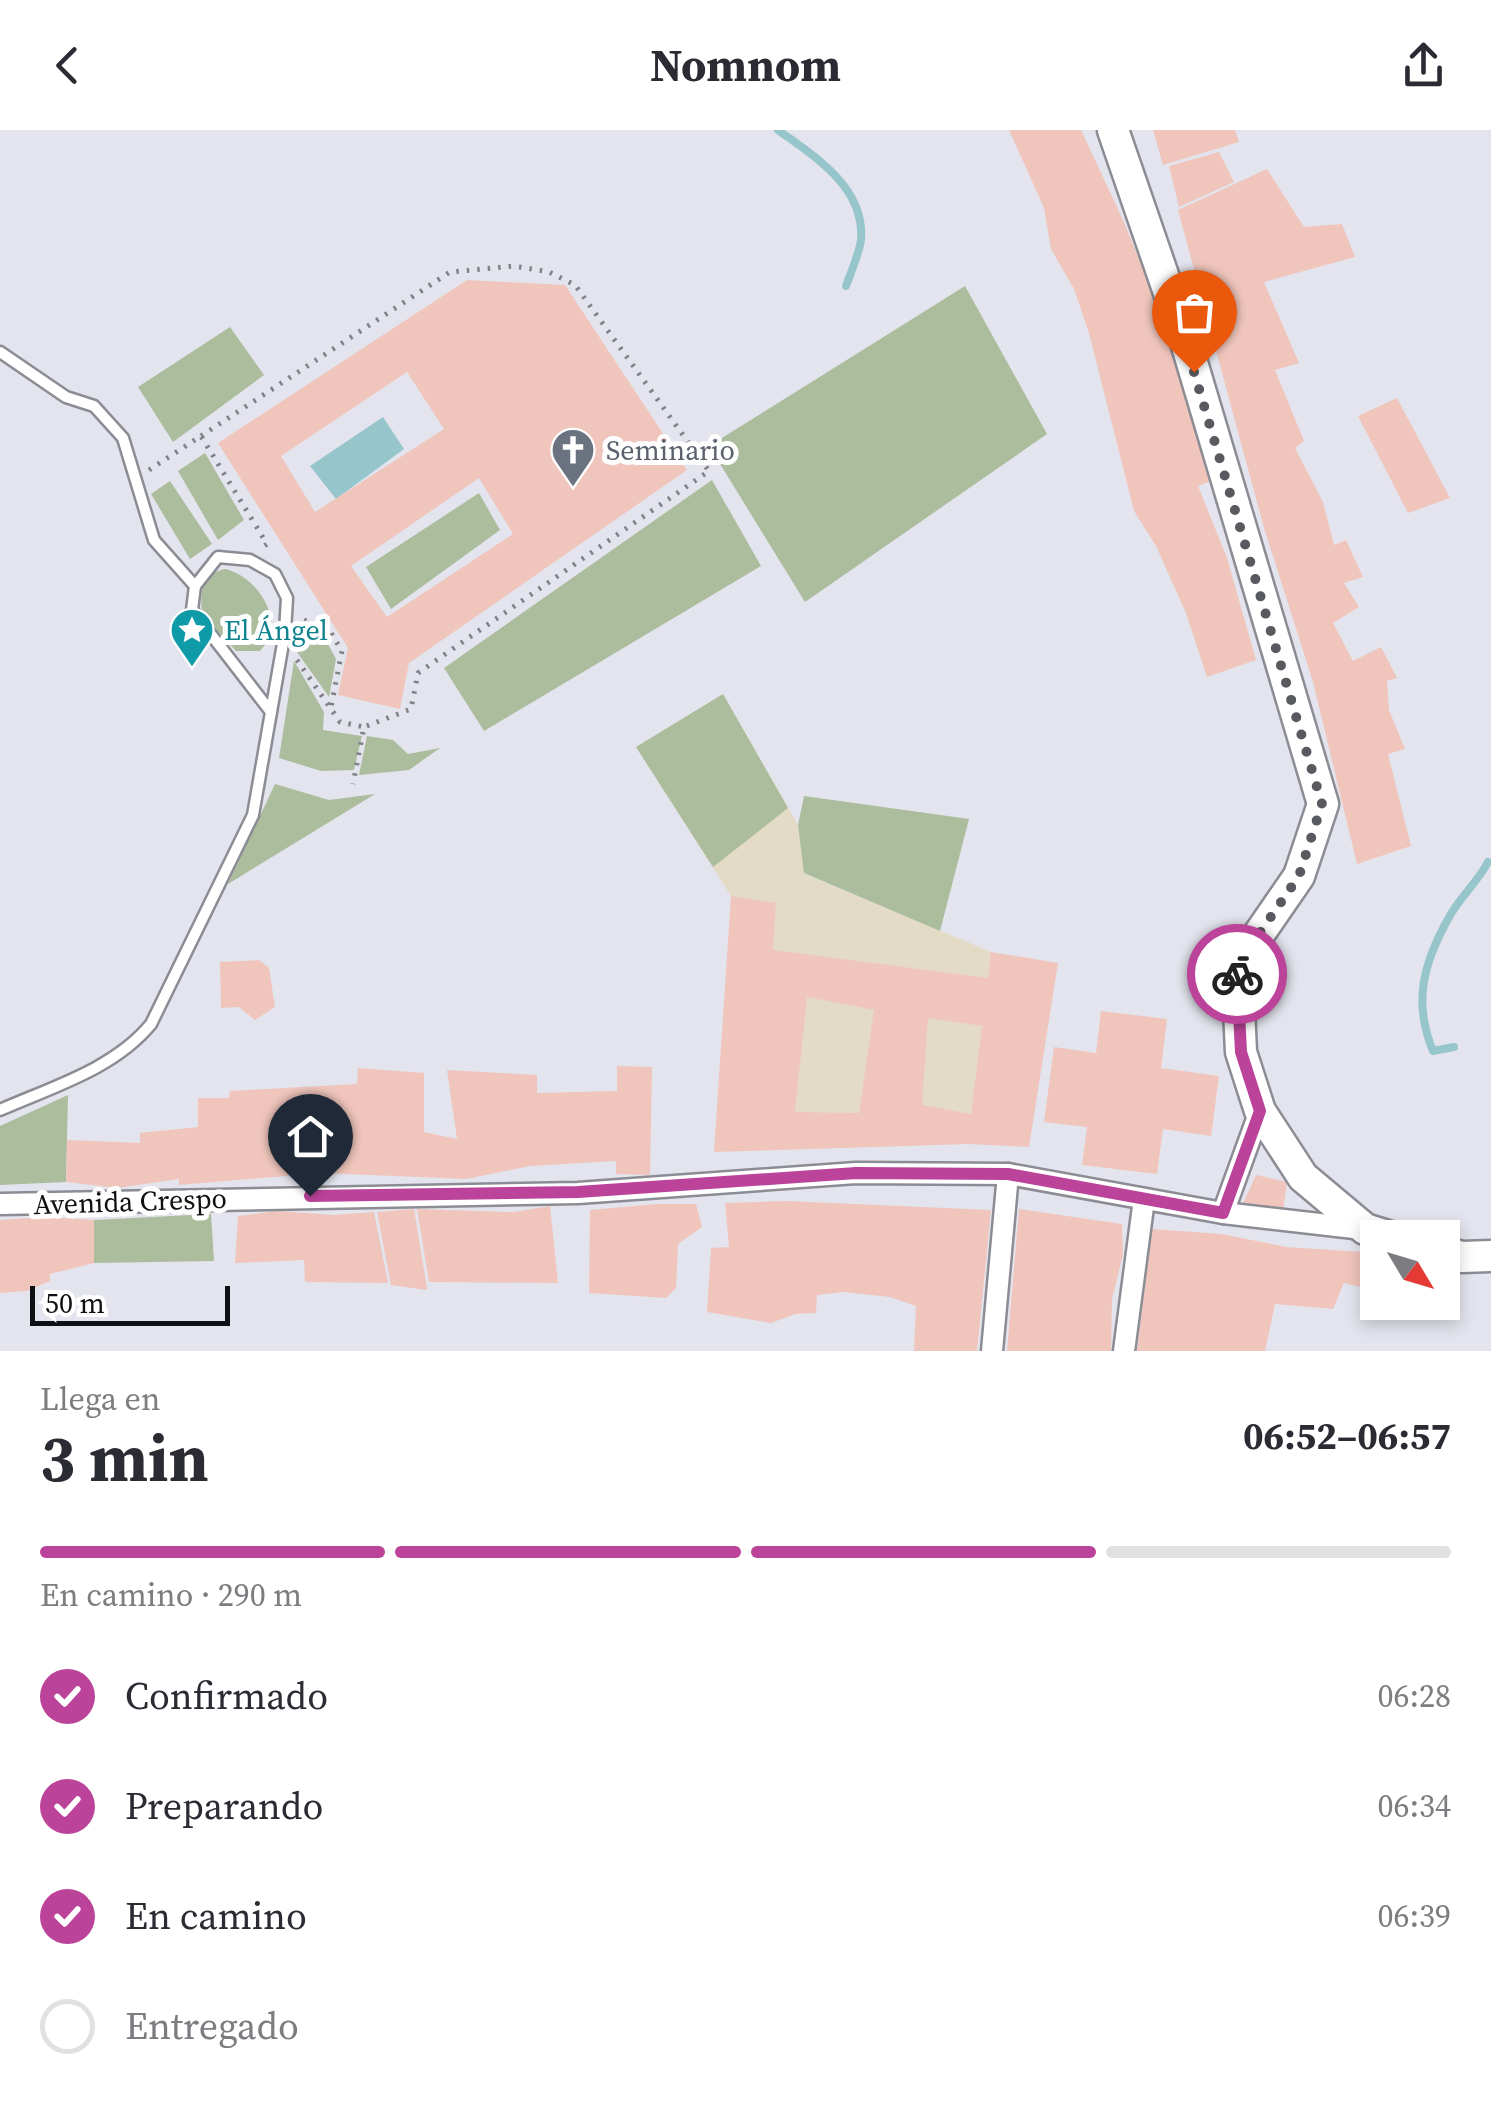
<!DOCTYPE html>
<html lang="es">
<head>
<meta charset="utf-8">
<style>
  :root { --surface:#fff; --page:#f7f7f7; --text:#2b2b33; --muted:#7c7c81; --line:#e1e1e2; --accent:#bb4399 }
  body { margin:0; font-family:"Source Serif 4",serif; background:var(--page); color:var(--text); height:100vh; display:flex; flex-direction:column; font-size:38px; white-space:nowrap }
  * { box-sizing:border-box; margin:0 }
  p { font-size:32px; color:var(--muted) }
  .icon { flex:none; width:55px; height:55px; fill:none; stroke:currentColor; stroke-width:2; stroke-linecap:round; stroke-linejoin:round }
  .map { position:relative; height:1221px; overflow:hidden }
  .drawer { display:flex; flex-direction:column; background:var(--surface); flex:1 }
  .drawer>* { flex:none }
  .needle { width:65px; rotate:128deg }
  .fabs { position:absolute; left:1360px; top:1090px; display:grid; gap:20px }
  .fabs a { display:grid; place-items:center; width:100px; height:100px; border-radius:0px; background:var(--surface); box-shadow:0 5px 15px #0003; font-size:50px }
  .scale { position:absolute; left:30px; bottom:25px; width:200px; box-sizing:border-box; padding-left:10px; border:5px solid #0f1013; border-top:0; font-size:28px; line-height:35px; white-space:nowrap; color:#0f1013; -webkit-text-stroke:8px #fff; paint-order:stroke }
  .pin { position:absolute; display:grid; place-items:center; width:85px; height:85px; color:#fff; margin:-102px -42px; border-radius:50% 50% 50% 0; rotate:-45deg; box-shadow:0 0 10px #0007 }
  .pin .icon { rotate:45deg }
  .courier { position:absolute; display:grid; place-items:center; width:100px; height:100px; margin:-50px; border:8px solid #bb4399; border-radius:50%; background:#fff; color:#222; box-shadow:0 2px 12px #0007 }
  .summary em { font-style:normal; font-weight:700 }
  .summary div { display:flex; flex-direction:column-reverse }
  .summary { display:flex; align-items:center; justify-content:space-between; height:170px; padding:0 40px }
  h1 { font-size:65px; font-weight:700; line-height:75px }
  .bar { display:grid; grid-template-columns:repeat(4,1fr); gap:15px 10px; align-content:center; height:120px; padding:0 40px }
  .bar i { height:12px; border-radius:8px; background:var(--line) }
  .bar .selected { background:var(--accent) }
  .bar p { grid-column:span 4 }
  ol { padding:0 40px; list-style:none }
  li { display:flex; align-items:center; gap:30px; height:110px }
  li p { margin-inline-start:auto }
  li .icon { padding:10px; border-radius:50%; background:var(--accent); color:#fff; stroke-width:4 }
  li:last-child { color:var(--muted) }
  li i { width:55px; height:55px; border:5px solid var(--line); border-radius:50% }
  header { display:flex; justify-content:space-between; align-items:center; height:130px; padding:0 40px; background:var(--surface); font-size:45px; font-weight:700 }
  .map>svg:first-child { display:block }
</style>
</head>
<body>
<header><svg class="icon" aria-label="back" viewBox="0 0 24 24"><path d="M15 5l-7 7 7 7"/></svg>Nomnom<svg class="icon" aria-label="share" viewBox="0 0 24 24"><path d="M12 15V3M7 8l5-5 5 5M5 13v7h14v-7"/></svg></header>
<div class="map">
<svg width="1491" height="1221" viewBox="0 0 1491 1221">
  <rect width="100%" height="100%" fill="#e3e4ed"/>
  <!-- education -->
  <polygon fill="#e3dbc5" points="723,564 798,695 805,744 991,822 968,1014 758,1020 776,774 731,766 636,617"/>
  <!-- green -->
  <g fill="#acbd9e">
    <polygon points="965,156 1047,304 805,472 709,316"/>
    <polygon points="230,197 264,245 173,312 138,257"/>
    <polygon points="205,323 244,390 218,410 178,341"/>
    <polygon points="712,350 761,436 484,601 444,538"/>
    <polygon points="170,351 212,414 190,429 151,364"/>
    <polygon points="479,363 500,400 391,479 366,437"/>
    <path d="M226,439C254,447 274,476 273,505L260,521H236L202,485C200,463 201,442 226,439Z"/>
    <polygon points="299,505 310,514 324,507 336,529 329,567 292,515"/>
    <polygon points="294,531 324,582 323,600 362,606 354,640 321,641 279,628"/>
    <polygon points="723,564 788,678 713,737 636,617"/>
    <polygon points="367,606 393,610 408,624 440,618 409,640 359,645"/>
    <polygon points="275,654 329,670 375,664 228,754"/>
    <polygon points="804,666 969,689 940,801 804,743 798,695"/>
    <polygon points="68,965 66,1052 0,1055 0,996"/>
    <polygon points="211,1084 214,1131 94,1133 94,1090"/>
  </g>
  <!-- water -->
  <polygon fill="#96c6cb" points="383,287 404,319 336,369 310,336"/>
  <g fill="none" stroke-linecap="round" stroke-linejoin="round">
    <!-- stream -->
    <g stroke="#96c6cb" stroke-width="8">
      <path d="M778,0C815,27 865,57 861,110C859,124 851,142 846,156"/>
      <path d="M1454,917L1433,921C1413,873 1423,834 1448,789C1459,768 1477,753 1488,732"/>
    </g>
  </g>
  <!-- building -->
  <g fill="#f0c6bc" fill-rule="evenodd">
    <polygon points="1009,0 1081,0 1123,90 1161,183 1201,313 1211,351 1198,356 1227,428 1256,530 1207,547 1186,483 1156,416 1134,381 1089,203 1074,159 1051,119 1044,78"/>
    <polygon points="1153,0 1235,0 1239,12 1163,35"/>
    <polygon points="1219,22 1234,52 1179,77 1169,36"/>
    <polygon points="1267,39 1304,97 1342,94 1355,127 1264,152 1299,233 1275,240 1304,311 1295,318 1323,372 1334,415 1346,410 1363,447 1344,453 1359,477 1333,493 1353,531 1381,517 1397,548 1387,551 1389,580 1405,619 1388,624 1411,716 1357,734 1313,552 1264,398 1178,80"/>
    <path d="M467,150L565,155L687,340L409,533L400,579L338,565L348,518L218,313ZM407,242L444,299L315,382L281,326ZM479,348L513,404L387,487L351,436Z"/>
    <polygon points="1397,268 1450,368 1408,383 1358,286"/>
    <path d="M731,766L776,773L773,820L988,848L991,822L1058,833L1029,1017L968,1014L714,1022ZM807,867L874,880L859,983L795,982ZM928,888L982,896L971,984L922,975Z"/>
    <polygon points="259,830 269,838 275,877 255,890 239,877 221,878 220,832"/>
    <polygon points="1101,881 1167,889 1161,938 1219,946 1211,1006 1163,999 1157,1044 1082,1035 1087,997 1044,992 1054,917 1096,923"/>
    <polygon points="617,936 652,937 650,1045 616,1044 616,1031 530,1036 466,1049 322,1043 179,1055 179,1049 118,1058 66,1052 67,1010 140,1013 140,1003 198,997 198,968 229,968 230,961 357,954 358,938 424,943 424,1002 457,1009 447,940 537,945 537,963 617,961"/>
    <polygon points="1256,1045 1287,1052 1283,1081 1242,1076"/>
    <polygon points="786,1071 991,1080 977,1221 914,1221 916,1176 890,1167 843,1162 817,1165 816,1183 795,1184 771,1193 707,1182 711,1118 729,1117 725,1073"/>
    <polygon points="657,1074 696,1074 702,1097 678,1114 676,1158 666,1168 589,1163 590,1080"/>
    <polygon points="550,1076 558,1153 429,1152 417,1079 514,1082"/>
    <polygon points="414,1079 426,1152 427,1160 391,1155 377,1082"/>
    <polygon points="1019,1079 1122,1094 1123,1124 1112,1170 1111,1221 1007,1221"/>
    <polygon points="277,1081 333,1085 374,1082 388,1153 305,1152 304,1130 235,1133 238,1086"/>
    <polygon points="45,1087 94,1090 94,1133 50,1144 50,1151 27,1161 0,1163 0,1090"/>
    <polygon points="1152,1099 1221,1104 1287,1117 1378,1123 1378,1161 1344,1153 1333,1179 1275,1174 1265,1221 1137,1221"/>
  </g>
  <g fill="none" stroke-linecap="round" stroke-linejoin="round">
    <defs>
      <g id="lane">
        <path d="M0,222L66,267L94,276L123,308L154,410L195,456L218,427L250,430L275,444L287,468L285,502L253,685L151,894C114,939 52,957 0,980"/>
        <polyline points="195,456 192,480 271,582"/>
      </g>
      <g id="street">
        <polyline points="0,1074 578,1063 856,1043 1008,1044 1223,1083 1363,1099"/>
        <polyline points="1223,1083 1260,981"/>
        <polyline points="992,1221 1008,1044"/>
        <polyline points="1124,1221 1144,1069"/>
      </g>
      <g id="secondary">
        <polyline points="1113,0 1185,209 1323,674 1299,746 1237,836 1241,922 1260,981 1303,1047 1365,1099 1394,1108"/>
        <polyline points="1442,1121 1462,1127 1491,1126"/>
      </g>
    </defs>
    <!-- lane casing -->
    <use href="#lane" stroke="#8b8c94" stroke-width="15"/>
    <!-- street casing -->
    <use href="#street" stroke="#8b8c94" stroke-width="25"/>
    <!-- secondary casing -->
    <use href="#secondary" stroke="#8b8c94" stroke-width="35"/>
    <!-- path -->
    <g stroke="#818288" stroke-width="5" stroke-dasharray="2.5 8" stroke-linecap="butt">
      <polyline points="201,306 450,142 514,136 549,142 575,155 709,341 418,543 411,579 364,597"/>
      <polyline points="149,340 201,306 267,414 263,417"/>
      <polyline points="304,490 328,498 342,521 331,577"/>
      <polyline points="297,530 340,592 364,597 353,654"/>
    </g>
    <!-- lane -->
    <use href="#lane" stroke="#fff" stroke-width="10"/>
    <!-- street -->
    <use href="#street" stroke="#fff" stroke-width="20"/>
    <!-- secondary -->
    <use href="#secondary" stroke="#fff" stroke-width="30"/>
  </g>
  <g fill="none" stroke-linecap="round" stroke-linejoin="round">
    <!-- done -->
    <polyline stroke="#595a5f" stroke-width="10" stroke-dasharray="0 18" points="1194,242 1322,674 1299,746 1237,836 1237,844"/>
    <!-- route -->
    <polyline stroke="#bb4399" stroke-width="12" points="310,1066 578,1062 856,1043 1008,1044 1223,1083 1260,981 1241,922 1237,844"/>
  </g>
  <!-- icons -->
  <defs>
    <symbol id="church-pin" viewBox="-11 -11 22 30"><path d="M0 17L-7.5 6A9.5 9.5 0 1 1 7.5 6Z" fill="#6b7280" stroke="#fff"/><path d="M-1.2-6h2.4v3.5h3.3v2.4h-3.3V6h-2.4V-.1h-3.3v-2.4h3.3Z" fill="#fff"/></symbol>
    <symbol id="sight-pin" viewBox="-11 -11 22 30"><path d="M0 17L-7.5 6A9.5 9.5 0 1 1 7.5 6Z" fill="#0f9aa8" stroke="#fff"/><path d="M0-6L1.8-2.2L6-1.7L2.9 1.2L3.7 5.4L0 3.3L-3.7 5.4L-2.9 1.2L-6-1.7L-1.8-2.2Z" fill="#fff"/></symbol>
  </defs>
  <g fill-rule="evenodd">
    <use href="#church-pin" x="548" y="295" width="50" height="68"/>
    <use href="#sight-pin" x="167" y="475" width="50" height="68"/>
  </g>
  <g text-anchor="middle" stroke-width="10" stroke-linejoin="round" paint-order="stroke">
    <!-- worship labels -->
    <g font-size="28" fill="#5b616d" stroke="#fff" text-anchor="start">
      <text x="606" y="330">Seminario</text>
    </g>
    <!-- culture labels -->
    <g font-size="28" fill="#0d838f" stroke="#fff" text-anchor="start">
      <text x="224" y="510">El Ángel</text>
    </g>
    <!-- street labels -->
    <g font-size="28" fill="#0f1013" stroke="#fff">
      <text transform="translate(130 1071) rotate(-2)" y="10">Avenida Crespo</text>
    </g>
  </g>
</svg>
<div class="fabs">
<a><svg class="needle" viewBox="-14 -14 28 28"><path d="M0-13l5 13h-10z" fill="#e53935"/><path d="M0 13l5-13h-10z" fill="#7c7c81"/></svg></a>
</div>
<div class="scale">50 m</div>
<div class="pin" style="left:1194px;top:242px;background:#ea580c"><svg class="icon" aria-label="bag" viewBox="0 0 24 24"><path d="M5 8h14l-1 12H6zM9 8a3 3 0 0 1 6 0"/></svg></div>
<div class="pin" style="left:310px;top:1066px;background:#1f2937"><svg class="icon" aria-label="home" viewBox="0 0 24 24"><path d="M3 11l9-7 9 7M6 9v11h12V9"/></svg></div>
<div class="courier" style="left:1237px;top:844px"><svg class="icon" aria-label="bike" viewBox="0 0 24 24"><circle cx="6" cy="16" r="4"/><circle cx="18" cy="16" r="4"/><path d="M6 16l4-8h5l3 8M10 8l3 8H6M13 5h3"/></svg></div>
</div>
<section class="drawer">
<div class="summary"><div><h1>3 min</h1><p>Llega en</p></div><em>06:52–06:57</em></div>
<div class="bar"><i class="selected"></i><i class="selected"></i><i class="selected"></i><i></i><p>En camino · 290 m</p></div>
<ol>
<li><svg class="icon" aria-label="check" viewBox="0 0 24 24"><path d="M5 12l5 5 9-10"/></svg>Confirmado<p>06:28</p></li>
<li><svg class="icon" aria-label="check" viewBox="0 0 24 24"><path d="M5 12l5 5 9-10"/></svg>Preparando<p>06:34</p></li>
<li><svg class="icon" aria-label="check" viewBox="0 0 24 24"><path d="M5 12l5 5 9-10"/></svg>En camino<p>06:39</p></li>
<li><i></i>Entregado</li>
</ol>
</section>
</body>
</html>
